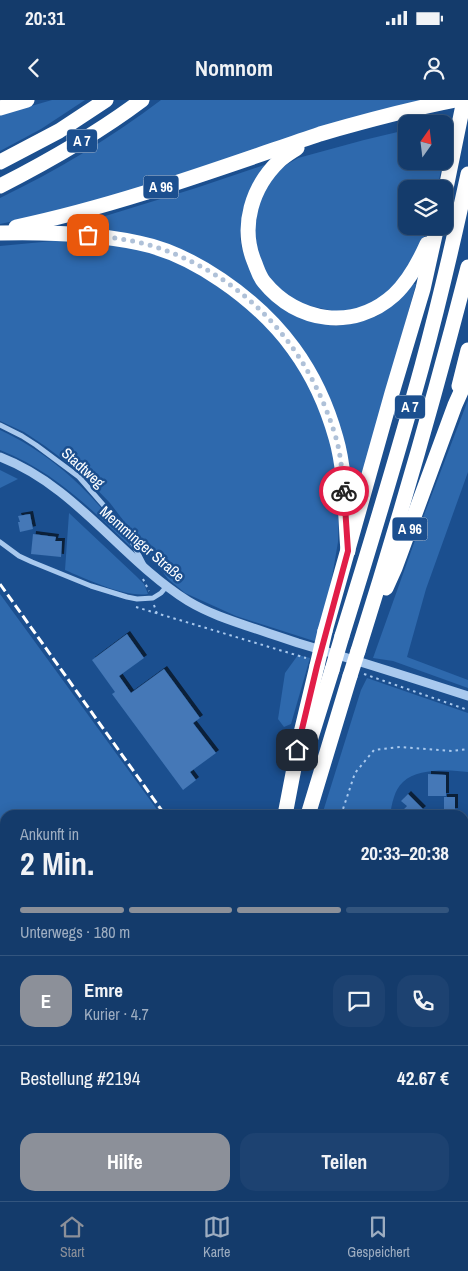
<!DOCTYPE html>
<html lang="de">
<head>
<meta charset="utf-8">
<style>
  :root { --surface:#143b6b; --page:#1d4271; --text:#f1f3f6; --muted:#9dadc1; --line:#33557e; --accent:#8c9099 }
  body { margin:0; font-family:"Archivo Narrow",sans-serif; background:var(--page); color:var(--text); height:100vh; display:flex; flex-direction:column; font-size:19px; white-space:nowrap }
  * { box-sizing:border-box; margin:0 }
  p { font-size:16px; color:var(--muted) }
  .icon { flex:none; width:28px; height:28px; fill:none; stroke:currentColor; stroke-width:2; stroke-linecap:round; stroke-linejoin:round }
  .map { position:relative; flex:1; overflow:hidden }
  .panel { position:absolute; left:0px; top:710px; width:469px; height:391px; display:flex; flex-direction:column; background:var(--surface); border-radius:15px 15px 0 0; box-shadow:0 2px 12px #0003,0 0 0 1px var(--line) }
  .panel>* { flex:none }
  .needle { width:32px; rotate:14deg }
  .controls { position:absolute; left:398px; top:15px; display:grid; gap:10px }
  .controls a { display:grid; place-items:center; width:55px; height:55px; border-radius:10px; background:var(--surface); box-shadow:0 2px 12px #0003,0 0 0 1px var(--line); font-size:25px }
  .pin { position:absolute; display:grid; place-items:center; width:42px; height:42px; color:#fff; margin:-21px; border-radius:10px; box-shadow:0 2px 8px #0006 }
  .courier { position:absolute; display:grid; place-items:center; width:50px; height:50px; margin:-25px; border:4px solid #e11d48; border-radius:50%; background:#fff; color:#222; box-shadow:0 1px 6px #0007 }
  .overview em { font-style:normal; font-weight:700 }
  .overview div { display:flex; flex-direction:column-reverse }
  .overview { display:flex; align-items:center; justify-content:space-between; height:85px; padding:0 20px }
  h1 { font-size:32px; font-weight:700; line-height:38px }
  .bar { display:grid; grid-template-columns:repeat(4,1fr); gap:8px 5px; align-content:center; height:60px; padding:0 20px }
  .bar i { height:6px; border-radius:4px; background:var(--line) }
  .bar .selected { background:var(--accent) }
  .bar p { grid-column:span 4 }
  .line { display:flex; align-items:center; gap:12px; padding:0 20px; border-top:1px solid var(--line) }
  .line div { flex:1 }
  .round { display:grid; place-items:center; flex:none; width:52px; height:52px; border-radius:15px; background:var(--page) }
  .button { display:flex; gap:10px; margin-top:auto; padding:10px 20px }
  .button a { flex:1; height:58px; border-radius:15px; background:var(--accent); color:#fff; font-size:20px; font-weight:700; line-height:58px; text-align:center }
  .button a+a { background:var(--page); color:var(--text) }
  .status { display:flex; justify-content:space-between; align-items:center; height:35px; padding:0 25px; background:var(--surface); direction:ltr }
  .status svg { height:14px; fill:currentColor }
  header { display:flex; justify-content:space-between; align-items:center; height:65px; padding:0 20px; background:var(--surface); font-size:22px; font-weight:700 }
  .tab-bar { display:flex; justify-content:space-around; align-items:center; height:70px; border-top:1px solid var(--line); background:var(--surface); font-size:14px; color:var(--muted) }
  .tab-bar a { display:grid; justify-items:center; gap:2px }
  .tab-bar .selected { color:var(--accent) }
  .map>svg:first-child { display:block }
</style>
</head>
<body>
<div class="status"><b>20:31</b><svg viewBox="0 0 49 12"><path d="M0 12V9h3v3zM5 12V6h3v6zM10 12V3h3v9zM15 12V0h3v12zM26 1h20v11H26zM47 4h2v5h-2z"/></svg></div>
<header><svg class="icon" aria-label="back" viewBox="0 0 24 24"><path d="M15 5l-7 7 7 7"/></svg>Nomnom<svg class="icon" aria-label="person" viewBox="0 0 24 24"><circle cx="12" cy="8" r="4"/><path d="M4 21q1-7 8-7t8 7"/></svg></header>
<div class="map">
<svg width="468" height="1101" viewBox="0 0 468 1101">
  <defs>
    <filter id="shadow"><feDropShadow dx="3" dy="-3" stdDeviation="0" flood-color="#0009"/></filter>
  </defs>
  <rect width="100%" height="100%" fill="#1b4f8f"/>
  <!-- green -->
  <g fill="#2e69ad">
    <polygon points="52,0 85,0 41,29 0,51 0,15"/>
    <path d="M161,0H422L103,99L33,117L0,124V98C56,71 111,38 161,0Z"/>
    <polygon points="449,20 444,57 444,60 444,24 432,24"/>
    <polygon points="406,30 406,61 443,61 437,89 406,89 406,126 427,126 423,140 403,177 376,202 357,210 338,212 301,204 285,194 272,181 261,165 254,134 259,102 276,73 286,65 298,58 364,40"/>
    <polygon points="270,63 261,72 252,85 243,110 240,137 242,149 248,166 320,223 335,226 351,224 363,221 377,216 400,199 413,184 416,184 353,412 331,305 233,180 75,129 73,126 196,88"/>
    <polygon points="53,141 77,141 128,146 174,160 195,171 251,210 286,247 311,289 328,333 337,373 339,410 338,442 329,495 317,542 236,516 185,493 168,479 110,403 81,373 45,346 24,332 0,321 0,146"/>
    <polygon points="468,300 468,372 426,489 407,557 468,580 468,588 393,561 373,558 424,415"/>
    <path d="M0,330C58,357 97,398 133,449C91,409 55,372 0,350Z"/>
    <polygon points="0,370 18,379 0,388"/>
    <path d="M69,413L136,476L144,484L148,494C126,498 86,479 65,470Z"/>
    <polygon points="0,494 161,715 5,715 5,1096 169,1096 168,1101 0,1101"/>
    <polygon points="298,555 310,558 291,624 284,627 278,619 285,573"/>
    <path d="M367,578L468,613V672C449,670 418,668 403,682C394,690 392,704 390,715H322L361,590Z"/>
  </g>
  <!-- building -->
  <g fill="#4478b7" filter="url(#shadow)">
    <polygon points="30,414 33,429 20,432 18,422 20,422 18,416"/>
    <polygon points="33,434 56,437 55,441 62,441 61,457 31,454"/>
    <polygon points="127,534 144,558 119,576 131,593 164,569 200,618 193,623 216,653 190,672 196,680 183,690 112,594 115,592 92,560"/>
    <polygon points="428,674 446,675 446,696 428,696"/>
    <polygon points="408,694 423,709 416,715 398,715 407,706 401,701"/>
    <rect x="444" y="697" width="11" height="14"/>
  </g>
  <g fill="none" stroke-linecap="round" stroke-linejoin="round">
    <!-- path -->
    <g stroke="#a9c9ee" stroke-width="2" stroke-dasharray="2.5 4" stroke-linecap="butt">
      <polyline points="143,479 149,491"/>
      <polyline points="154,505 157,514"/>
      <polyline points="136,507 306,558"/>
      <polyline points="364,574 468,610"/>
      <polyline points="341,715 355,673 374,650 400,647 452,651 468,649"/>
      <polyline points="464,912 468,912"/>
      <polyline points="325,1096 329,1101"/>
      <polyline points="419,1096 423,1101"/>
      <polyline points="229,1101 230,1096"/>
      <polyline points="266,1101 269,1096"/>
      <polyline points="335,1101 335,1096"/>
    </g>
    <!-- minor -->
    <g stroke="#a9c9ee" stroke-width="5">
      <polyline points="0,325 22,336 36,345 79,377 119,423 131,440 144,465"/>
      <polyline points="0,442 19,456 32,462 91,486 127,497 137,499 153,498 161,493 166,487"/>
      <polyline points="464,729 468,729"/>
      <polyline points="464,833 468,833"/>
    </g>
    <!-- tertiary -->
    <path stroke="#a9c9ee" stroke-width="9" d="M0,357C76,386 121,459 188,501C198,507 209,512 219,516C245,526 272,534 298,543C355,560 412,578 468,596"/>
    <!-- motorway -->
    <g stroke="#fff" stroke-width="15">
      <polyline points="0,8 27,0"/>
      <path d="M297,48C291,52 284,56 279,61C252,87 240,126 254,161C257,168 259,176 264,182C297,223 354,231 394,195C409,181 419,162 427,144"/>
      <polyline points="0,62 59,31 106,0"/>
      <path d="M0,86C49,61 98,33 142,0"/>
      <polyline points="444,98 464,0"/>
      <path d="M16,127C120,105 220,68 320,34C365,21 410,9 456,0"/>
      <path d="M0,133C47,132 94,133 139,143C169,149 196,163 221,180C280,220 317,270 336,338C346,372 345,416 348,451"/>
      <polyline points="459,286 468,250"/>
      <polyline points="386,488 395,468 455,305 468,276"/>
      <polyline points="325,531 392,293 423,189 437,126"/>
      <path d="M342,536C370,446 397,357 422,266C439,203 454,139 468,74"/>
      <path d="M358,551C398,424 435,296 468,167"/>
      <polyline points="304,660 332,570"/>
      <polyline points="285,715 300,637 317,566"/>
      <polyline points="308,715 350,576"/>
      <polyline points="179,1101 180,1096"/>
      <polyline points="200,1101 201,1096"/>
    </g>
    <!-- rail -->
    <g stroke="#fff" stroke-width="3" stroke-dasharray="9 4" stroke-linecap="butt">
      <polyline points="0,484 165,715"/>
      <polyline points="438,1096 442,1101"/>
    </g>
    <!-- motorway-bridge -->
    <g stroke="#fff" stroke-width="15">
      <polyline points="317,566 325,531"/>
      <polyline points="332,570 342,536"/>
      <polyline points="350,576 358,551"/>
    </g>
  </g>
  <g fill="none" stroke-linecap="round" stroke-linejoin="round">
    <!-- done -->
    <path stroke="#afc1d8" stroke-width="5" stroke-dasharray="0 9" d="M88,135C113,137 139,141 162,149C250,181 310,250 336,338C341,355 342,373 344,391"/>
    <!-- route -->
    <polyline stroke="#e11d48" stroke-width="6" points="297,650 317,566 348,451 344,391"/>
  </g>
  <g text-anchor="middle" stroke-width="5" stroke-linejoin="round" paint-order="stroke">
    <!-- shield labels -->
    <g fill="#1b4f8f" stroke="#bbcadd" stroke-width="1">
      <rect x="67" y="29.5" width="30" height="23" rx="4"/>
      <rect x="143.5" y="75.5" width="35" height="23" rx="4"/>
      <rect x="395" y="295.5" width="30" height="23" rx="4"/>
      <rect x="392.5" y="417.5" width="35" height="23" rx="4"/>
    </g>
    <g font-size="14" font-weight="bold" fill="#fff">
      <text x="82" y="46">A 7</text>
      <text x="161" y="92">A 96</text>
      <text x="410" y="312">A 7</text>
      <text x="410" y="434">A 96</text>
    </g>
    <!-- street labels -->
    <g font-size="15" fill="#fff" stroke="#1b4f8f">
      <text transform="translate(83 368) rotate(42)" y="5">Stadtweg</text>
      <text transform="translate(142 444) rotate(41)" y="5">Memminger Straße</text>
    </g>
  </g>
</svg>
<div class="controls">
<a><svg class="needle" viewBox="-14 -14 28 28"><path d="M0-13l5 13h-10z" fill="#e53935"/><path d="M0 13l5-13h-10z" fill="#9dadc1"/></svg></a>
<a><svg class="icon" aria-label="layers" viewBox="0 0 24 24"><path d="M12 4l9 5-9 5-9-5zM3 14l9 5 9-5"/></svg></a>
</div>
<div class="pin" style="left:88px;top:135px;background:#ea580c"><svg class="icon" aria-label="bag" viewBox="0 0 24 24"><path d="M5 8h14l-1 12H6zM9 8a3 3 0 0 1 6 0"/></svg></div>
<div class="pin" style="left:297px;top:650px;background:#1f2937"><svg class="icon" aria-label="home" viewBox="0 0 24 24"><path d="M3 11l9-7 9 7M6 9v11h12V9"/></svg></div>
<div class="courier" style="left:344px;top:391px"><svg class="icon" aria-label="bike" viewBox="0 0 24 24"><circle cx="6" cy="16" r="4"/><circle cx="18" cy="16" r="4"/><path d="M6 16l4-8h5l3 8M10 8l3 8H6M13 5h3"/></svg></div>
<section class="panel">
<div class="overview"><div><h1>2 Min.</h1><p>Ankunft in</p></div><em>20:33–20:38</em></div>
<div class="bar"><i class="selected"></i><i class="selected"></i><i class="selected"></i><i></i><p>Unterwegs · 180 m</p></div>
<div class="line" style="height:90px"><b class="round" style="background:var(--accent);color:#fff">E</b><div><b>Emre</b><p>Kurier · 4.7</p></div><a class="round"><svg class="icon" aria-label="chat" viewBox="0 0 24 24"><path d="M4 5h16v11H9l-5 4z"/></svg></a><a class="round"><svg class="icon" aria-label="phone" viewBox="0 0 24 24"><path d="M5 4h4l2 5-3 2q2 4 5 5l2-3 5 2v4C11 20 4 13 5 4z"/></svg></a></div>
<div class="line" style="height:65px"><div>Bestellung #2194</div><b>42.67 €</b></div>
<div class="button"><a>Hilfe</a><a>Teilen</a></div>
</section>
</div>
<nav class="tab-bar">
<a class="selected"><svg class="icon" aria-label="home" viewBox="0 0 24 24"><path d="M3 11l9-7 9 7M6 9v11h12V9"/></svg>Start</a>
<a><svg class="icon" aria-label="map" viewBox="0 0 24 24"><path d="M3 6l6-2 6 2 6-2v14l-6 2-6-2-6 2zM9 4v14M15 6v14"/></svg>Karte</a>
<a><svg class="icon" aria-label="saved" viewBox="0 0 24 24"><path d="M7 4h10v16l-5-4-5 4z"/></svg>Gespeichert</a>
</nav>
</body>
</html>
